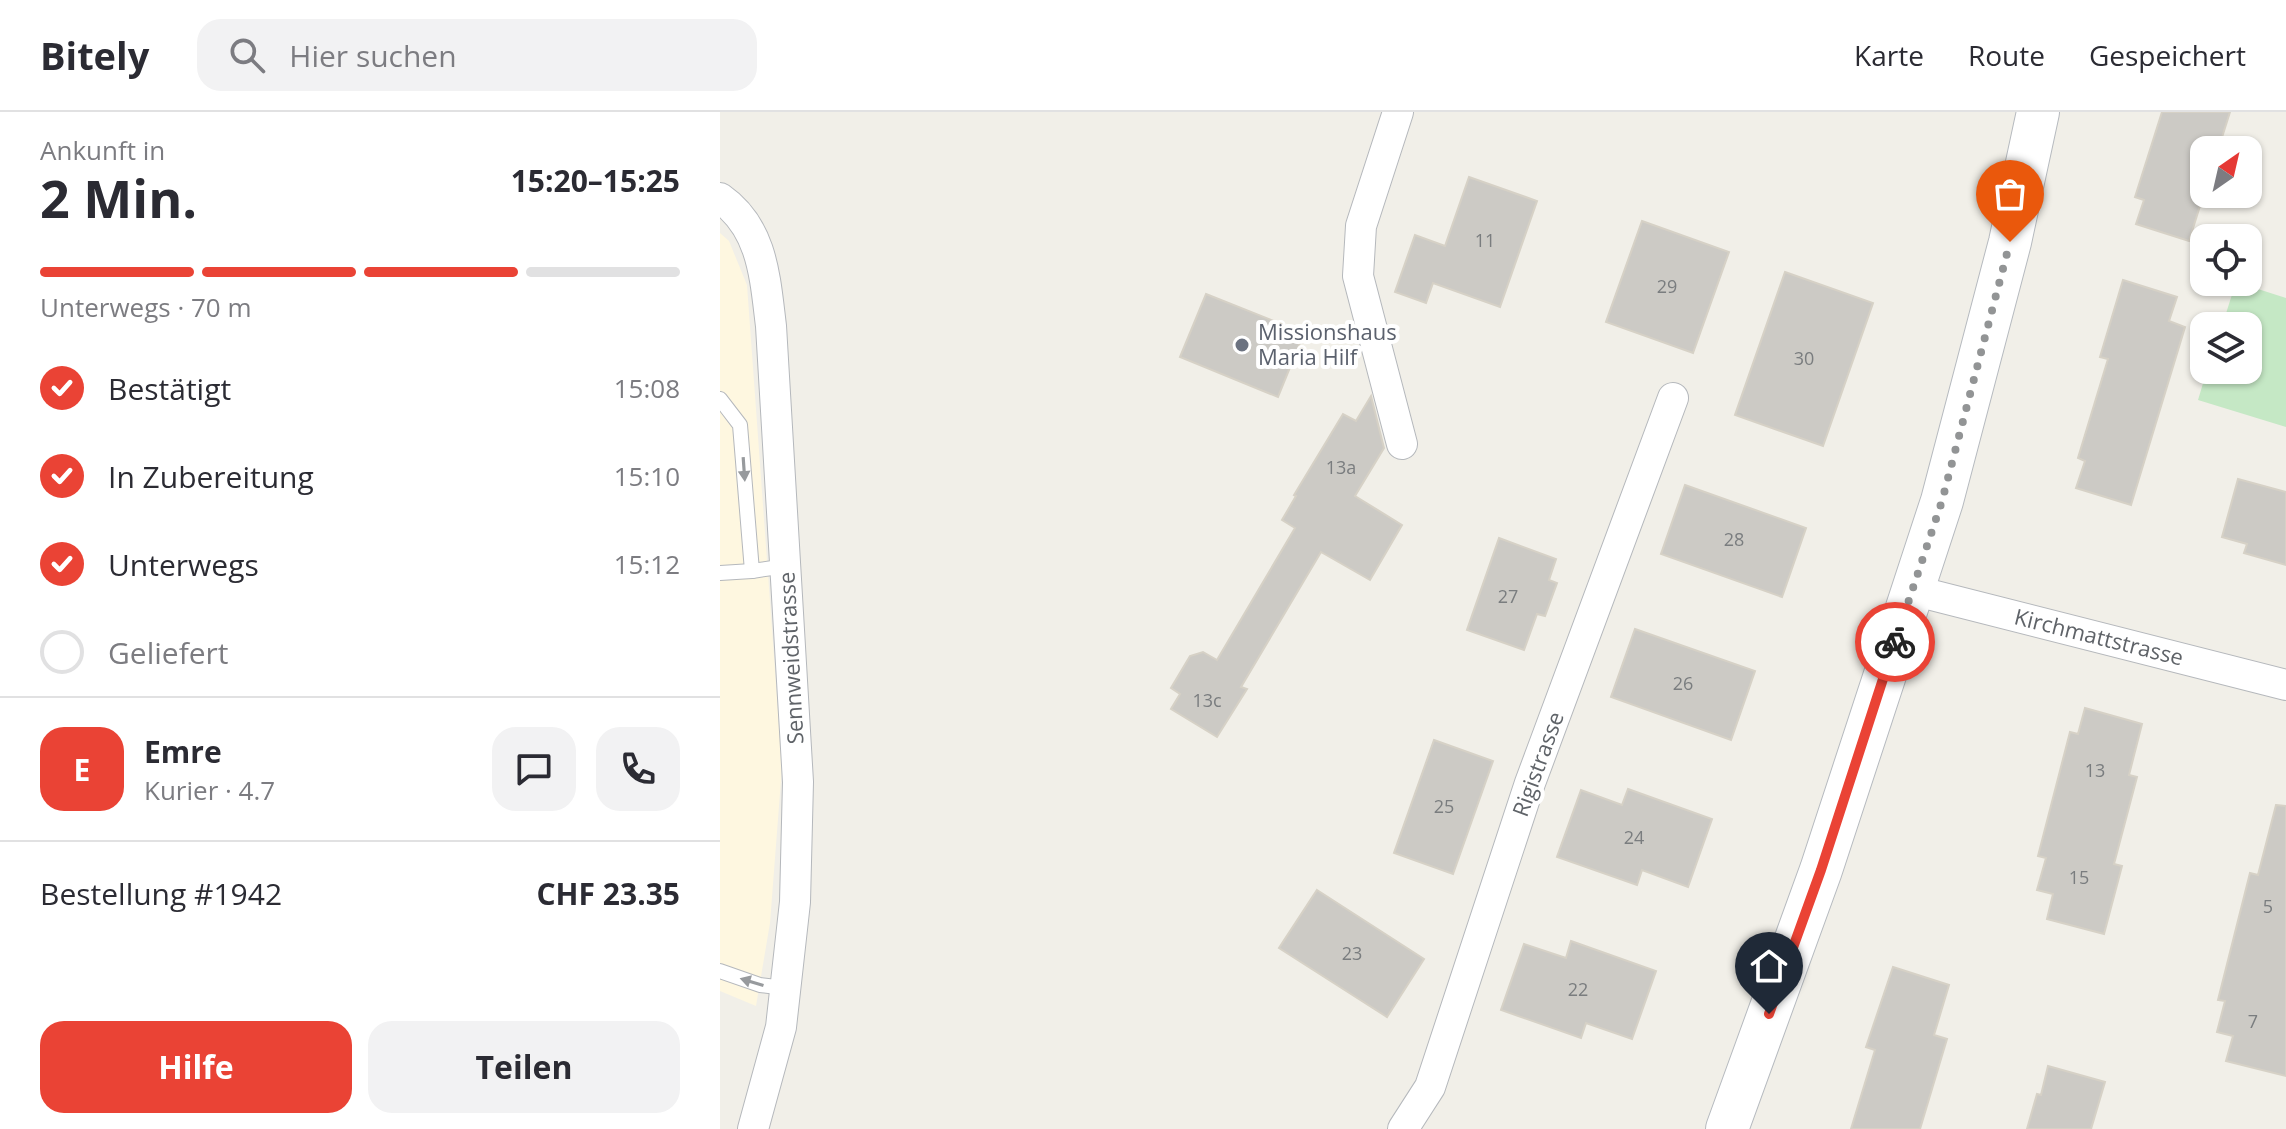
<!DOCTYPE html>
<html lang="de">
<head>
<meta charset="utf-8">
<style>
  :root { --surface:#fff; --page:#f2f2f3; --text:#2b2b33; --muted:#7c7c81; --line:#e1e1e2; --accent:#ea4335 }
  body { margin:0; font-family:"Open Sans",sans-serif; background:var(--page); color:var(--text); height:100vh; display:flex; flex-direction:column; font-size:30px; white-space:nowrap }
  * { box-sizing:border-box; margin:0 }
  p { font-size:26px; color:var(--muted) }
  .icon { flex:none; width:44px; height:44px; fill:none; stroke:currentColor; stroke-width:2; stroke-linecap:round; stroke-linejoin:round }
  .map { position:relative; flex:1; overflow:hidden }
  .sheet { display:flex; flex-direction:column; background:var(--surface); width:720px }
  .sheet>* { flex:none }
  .needle { width:52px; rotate:34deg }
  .controls { position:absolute; left:1470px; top:24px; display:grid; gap:16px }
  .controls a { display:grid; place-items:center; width:72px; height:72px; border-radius:16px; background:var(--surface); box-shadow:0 2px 6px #0004; font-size:40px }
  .pin { position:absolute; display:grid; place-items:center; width:68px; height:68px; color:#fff; margin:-82px -34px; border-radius:50% 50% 50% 0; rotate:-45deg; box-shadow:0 0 8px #0007 }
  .pin .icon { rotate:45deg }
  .courier { position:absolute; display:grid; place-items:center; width:80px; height:80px; margin:-40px; border:6px solid #ea4335; border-radius:50%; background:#fff; color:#222; box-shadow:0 2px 10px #0007 }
  .summary em { font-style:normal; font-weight:700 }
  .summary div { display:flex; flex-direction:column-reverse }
  .summary { display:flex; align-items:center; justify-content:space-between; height:136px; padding:0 40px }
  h1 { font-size:52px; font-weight:700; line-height:60px }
  .bar { display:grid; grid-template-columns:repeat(4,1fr); gap:12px 8px; align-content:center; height:96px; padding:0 40px }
  .bar i { height:10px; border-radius:6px; background:var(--line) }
  .bar .current { background:var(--accent) }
  .bar p { grid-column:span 4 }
  .line { display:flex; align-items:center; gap:20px; padding:0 40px; border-top:2px solid var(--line) }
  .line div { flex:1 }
  .round { display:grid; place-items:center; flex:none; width:84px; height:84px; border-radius:24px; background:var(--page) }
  ol { padding:0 40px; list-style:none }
  li { display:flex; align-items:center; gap:24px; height:88px }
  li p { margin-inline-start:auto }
  li .icon { padding:8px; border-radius:50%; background:var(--accent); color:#fff; stroke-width:4 }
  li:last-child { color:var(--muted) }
  li i { width:44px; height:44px; border:4px solid var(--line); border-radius:50% }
  .button { display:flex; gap:16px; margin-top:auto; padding:16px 40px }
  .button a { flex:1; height:92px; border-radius:24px; background:var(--accent); color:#fff; font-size:32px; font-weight:700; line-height:92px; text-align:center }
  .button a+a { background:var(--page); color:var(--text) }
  header { display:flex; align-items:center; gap:48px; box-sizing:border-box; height:112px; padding:0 40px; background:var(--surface); border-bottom:2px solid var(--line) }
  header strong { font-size:38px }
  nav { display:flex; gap:44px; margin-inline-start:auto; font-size:28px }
  .search { width:560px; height:72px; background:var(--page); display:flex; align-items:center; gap:20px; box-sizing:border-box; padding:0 28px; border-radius:24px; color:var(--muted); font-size:30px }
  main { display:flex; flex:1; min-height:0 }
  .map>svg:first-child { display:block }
</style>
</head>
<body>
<header>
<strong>Bitely</strong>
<div class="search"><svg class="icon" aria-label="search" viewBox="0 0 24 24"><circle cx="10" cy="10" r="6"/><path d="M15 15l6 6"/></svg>Hier suchen</div>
<nav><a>Karte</a><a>Route</a><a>Gespeichert</a></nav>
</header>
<main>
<section class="sheet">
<div class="summary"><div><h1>2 Min.</h1><p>Ankunft in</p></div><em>15:20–15:25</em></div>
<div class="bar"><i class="current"></i><i class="current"></i><i class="current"></i><i></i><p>Unterwegs · 70 m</p></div>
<ol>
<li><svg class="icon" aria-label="check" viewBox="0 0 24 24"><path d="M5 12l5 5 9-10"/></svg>Bestätigt<p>15:08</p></li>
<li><svg class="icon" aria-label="check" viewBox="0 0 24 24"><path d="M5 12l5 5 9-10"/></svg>In Zubereitung<p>15:10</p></li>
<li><svg class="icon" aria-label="check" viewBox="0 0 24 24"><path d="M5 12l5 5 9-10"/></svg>Unterwegs<p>15:12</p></li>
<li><i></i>Geliefert</li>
</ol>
<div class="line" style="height:144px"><b class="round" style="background:var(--accent);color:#fff">E</b><div><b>Emre</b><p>Kurier · 4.7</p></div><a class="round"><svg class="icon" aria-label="chat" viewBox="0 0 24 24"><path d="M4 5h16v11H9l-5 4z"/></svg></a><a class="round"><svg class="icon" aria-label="phone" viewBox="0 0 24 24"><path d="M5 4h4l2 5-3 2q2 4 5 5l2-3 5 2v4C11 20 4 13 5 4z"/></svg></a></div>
<div class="line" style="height:104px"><div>Bestellung #1942</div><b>CHF 23.35</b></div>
<div class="button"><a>Hilfe</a><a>Teilen</a></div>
</section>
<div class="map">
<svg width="1566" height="1017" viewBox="0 0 1566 1017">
  <rect width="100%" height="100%" fill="#f1efe8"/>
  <!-- commercial -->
  <polygon fill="#fef7e0" points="0,121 9,129 27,173 62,655 50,811 36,894 0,879"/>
  <!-- green -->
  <polygon fill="#c5e8c5" points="1516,170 1566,186 1566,315 1478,288 1487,258 1528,258 1528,214 1502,214"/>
  <!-- building -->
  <g fill="#cccac5" stroke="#d6d1c6" stroke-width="2">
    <polygon points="1442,0 1510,0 1498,38 1484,38 1484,81 1469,129 1416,112 1424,88 1415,85"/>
    <polygon points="749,65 817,89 780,195 713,171 706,191 675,180 695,123 725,134"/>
    <polygon points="922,109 1009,140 973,241 886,210"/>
    <polygon points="1065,160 1153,191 1103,334 1015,303"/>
    <polygon points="1403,168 1457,185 1449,209 1465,215 1411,393 1356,376 1365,349 1358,346 1388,247 1380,245"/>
    <polygon points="486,182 584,221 558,285 460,245"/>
    <polygon points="651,284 664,336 635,384 682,413 650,468 601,440 521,575 527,577 497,625 451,597 460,582 451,576 470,544 483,540 497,548 575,416 562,408 576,384 574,383 623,302 636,309"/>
    <polygon points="1518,367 1566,380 1566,453 1524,441 1527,432 1502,425"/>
    <polygon points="965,373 1086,416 1062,485 941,442"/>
    <polygon points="779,426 836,447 829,468 837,471 825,504 817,502 804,538 747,518"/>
    <polygon points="915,517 1035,559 1011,628 891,585"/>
    <polygon points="1365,596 1422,612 1409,663 1417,665 1394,752 1402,754 1384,822 1327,807 1333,782 1317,778 1326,746 1318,744 1350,620 1358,622"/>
    <polygon points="714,628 773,649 733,762 674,741"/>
    <polygon points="908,677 992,707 968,775 922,758 917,773 837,745 861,678 902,693"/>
    <polygon points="1556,693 1566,694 1566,964 1506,949 1513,924 1497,920 1505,889 1498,888 1530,761 1538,763"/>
    <polygon points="597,778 704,847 667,905 559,836"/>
    <polygon points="851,829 936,859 912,927 866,911 861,926 781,898 804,832 846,846"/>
    <polygon points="1173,855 1229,873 1214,923 1227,927 1200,1017 1131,1017 1155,938 1146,935"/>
    <polygon points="1328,954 1385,970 1371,1017 1307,1017 1317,982 1321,983"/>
  </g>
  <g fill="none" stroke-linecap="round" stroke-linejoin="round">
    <defs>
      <g id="lane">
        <polyline points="0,287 20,313 32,459 66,454"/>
        <polyline points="0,461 32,459"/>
        <polyline points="0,859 40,873 65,876"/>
      </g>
      <g id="street">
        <polyline points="678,0 641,114 638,164 682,332"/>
        <path d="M0,86C43,116 45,166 51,214L78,670L75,790L61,915L33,1017"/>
        <polyline points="1192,478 1566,573"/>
        <polyline points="683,1017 710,975 810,671 953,286"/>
      </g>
      <polyline id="secondary" points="1007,1017 1101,758 1222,389 1290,130 1318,0"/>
    </defs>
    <!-- lane casing -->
    <use href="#lane" stroke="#b5b8bc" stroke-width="16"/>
    <!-- street casing -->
    <use href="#street" stroke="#b5b8bc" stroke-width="32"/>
    <!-- secondary casing -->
    <use href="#secondary" stroke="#b6babf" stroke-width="44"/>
    <!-- lane -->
    <use href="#lane" stroke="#fff" stroke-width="14"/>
    <!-- street -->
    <use href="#street" stroke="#fff" stroke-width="30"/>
    <!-- secondary -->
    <use href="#secondary" stroke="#fff" stroke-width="42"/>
  </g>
  <!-- one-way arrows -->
  <defs><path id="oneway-solid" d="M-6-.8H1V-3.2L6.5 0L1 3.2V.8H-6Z" transform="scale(2)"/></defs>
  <g fill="#979a9d">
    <use href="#oneway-solid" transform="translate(24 357) rotate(86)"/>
    <use href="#oneway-solid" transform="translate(32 870) rotate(-163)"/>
  </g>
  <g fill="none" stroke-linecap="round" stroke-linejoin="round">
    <!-- done -->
    <polyline stroke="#929495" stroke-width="8" stroke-dasharray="0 14.4" points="1175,530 1222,389 1290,130"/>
    <!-- route -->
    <polyline stroke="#ea4335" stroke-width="10" points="1049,902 1101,758 1175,530"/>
  </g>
  <!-- markers -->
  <circle fill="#6b7280" stroke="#fff" stroke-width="3" cx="522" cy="233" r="8"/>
  <g text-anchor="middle" stroke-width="8" stroke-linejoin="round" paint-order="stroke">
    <!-- number labels -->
    <g font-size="18" fill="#7a7d7f">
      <text x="765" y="135">11</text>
      <text x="947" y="181">29</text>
      <text x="1084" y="253">30</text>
      <text x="621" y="362">13a</text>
      <text x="1014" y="434">28</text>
      <text x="788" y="491">27</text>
      <text x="963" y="578">26</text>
      <text x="487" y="595">13c</text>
      <text x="1375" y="665">13</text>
      <text x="724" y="701">25</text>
      <text x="914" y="732">24</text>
      <text x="1359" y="772">15</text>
      <text x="1548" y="801">5</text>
      <text x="632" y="848">23</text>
      <text x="858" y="884">22</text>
      <text x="1533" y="916">7</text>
    </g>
    <!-- worship labels -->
    <g font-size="22" fill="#5b616d" stroke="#fff" text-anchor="start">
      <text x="538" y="228">Missionshaus<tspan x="538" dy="25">Maria Hilf</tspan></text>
    </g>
    <!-- street labels -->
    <g font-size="22" fill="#5f6368" stroke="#fff">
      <text transform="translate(1379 525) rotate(14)" y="8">Kirchmattstrasse</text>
      <text transform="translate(71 546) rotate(-93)" y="8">Sennweidstrasse</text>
      <text transform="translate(818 652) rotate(-70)" y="8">Rigistrasse</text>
    </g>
  </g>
</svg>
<div class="controls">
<a><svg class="needle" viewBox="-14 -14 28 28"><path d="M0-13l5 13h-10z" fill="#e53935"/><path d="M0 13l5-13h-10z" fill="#7c7c81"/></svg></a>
<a><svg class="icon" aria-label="locate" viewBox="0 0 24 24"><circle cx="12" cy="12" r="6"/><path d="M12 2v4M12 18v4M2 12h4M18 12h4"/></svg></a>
<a><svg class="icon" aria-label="layers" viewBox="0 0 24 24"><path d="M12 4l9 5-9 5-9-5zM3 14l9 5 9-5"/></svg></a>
</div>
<div class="pin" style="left:1290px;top:130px;background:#ea580c"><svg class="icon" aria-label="bag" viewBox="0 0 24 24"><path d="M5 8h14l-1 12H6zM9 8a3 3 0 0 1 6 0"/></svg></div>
<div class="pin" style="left:1049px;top:902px;background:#1f2937"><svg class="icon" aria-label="home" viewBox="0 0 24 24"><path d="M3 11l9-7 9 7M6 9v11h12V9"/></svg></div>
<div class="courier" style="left:1175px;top:530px"><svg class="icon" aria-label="bike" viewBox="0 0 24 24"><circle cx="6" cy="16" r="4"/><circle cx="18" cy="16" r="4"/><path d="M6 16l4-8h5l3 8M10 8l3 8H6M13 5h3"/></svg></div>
</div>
</main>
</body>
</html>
